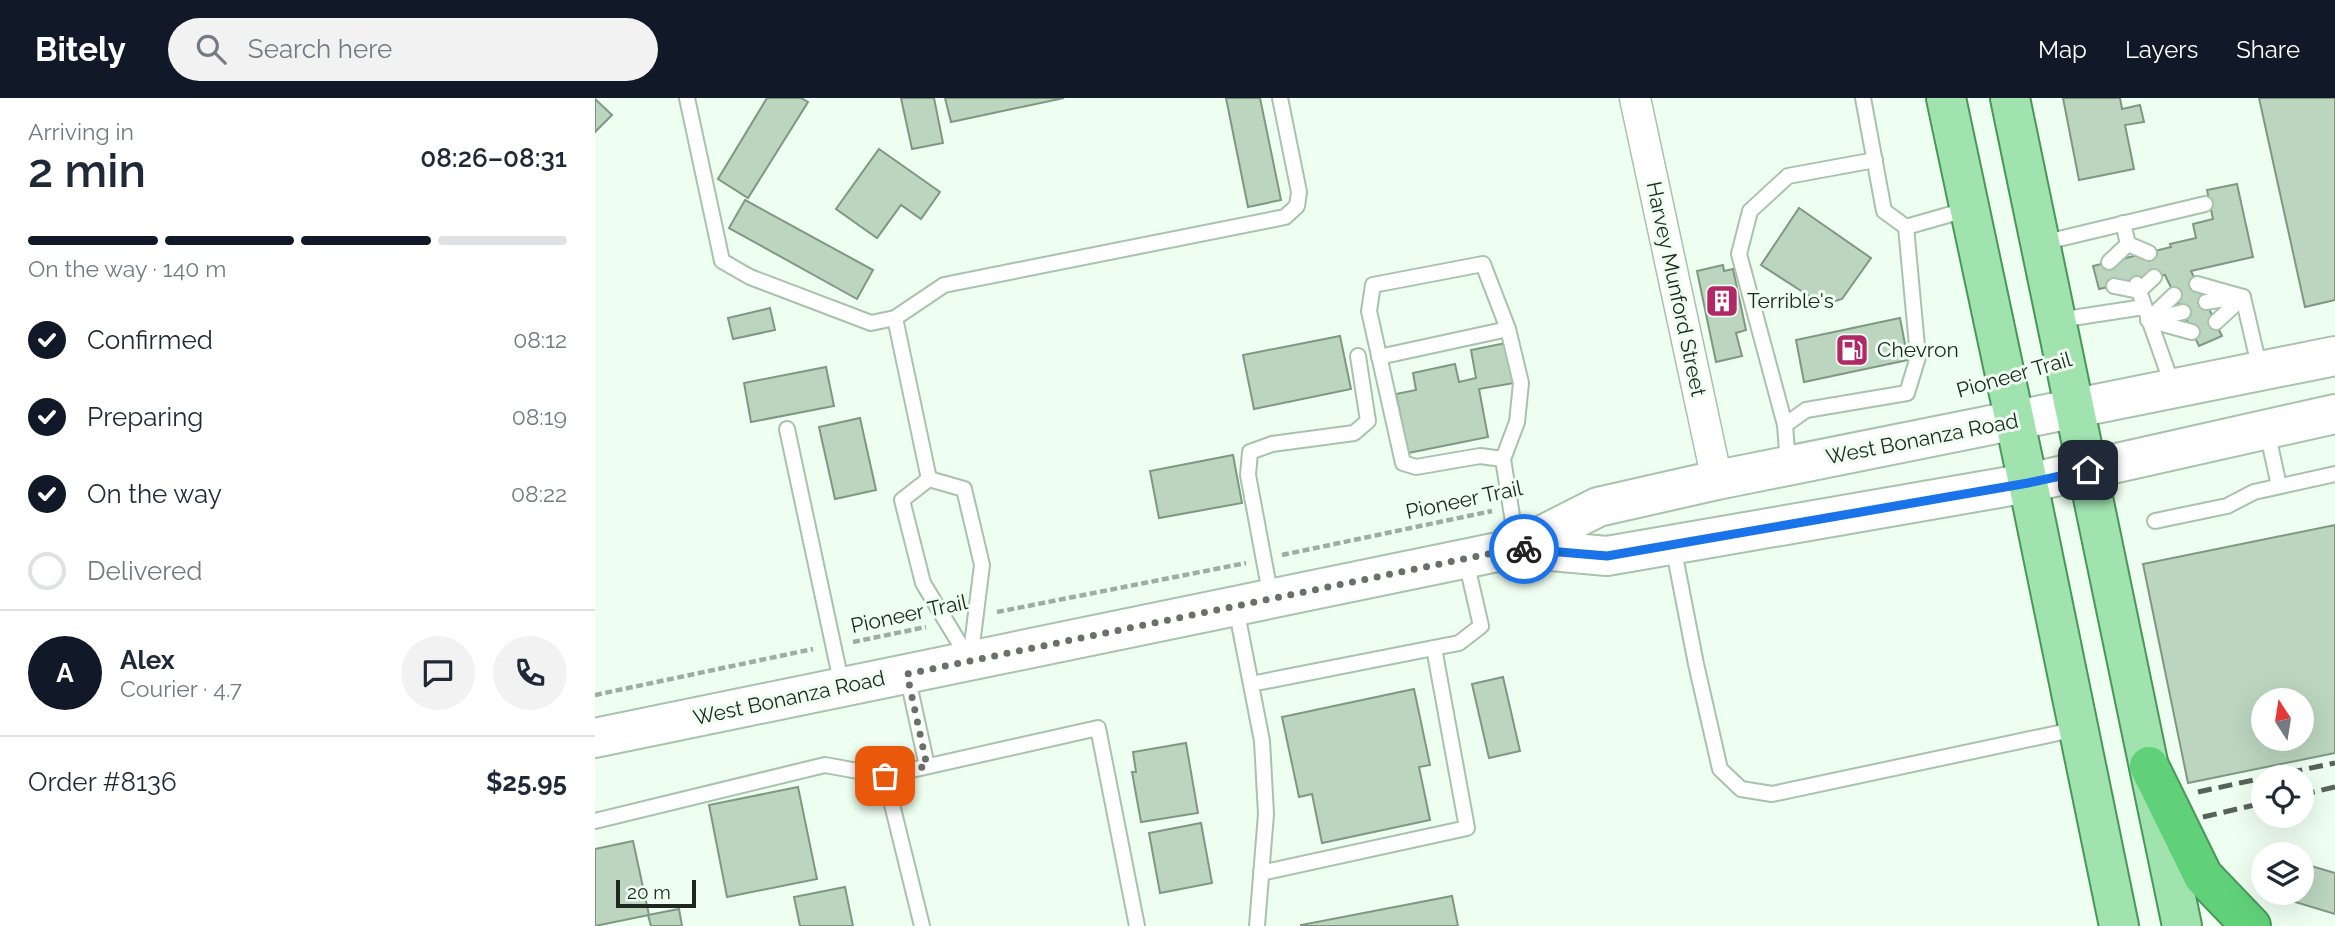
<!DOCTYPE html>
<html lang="en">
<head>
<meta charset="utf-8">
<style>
  :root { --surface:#fff; --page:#f2f2f3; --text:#1f2937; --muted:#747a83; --line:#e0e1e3; --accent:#111827 }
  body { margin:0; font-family:Raleway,sans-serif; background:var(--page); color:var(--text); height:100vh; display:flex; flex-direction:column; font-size:26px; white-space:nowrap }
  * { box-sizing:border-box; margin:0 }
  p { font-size:23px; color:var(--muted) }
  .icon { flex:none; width:38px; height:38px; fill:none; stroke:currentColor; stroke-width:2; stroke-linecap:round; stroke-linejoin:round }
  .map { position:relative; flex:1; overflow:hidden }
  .sheet { display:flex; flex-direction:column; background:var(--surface); width:595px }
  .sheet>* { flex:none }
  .needle { width:46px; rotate:348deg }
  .tools { position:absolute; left:1656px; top:590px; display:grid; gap:14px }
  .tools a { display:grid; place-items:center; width:63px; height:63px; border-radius:50%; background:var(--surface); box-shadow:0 7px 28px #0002; font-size:35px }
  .scale { position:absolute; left:21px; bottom:18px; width:80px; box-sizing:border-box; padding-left:7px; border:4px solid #1d271f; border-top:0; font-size:19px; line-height:24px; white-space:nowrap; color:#1d271f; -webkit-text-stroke:5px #eefef0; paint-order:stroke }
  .pin { position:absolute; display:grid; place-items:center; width:60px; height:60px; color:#fff; margin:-30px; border-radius:14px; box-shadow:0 4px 10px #0006 }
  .courier { position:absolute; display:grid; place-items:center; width:70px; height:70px; margin:-35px; border:5px solid #1a73e8; border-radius:50%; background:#fff; color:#222; box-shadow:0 2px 9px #0007 }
  .head em { font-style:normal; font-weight:600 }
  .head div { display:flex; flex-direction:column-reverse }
  .head { display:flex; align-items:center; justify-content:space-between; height:119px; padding:0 28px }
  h1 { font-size:46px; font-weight:600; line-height:52px }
  .bar { display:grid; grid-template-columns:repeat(4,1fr); gap:10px 7px; align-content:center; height:84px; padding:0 28px }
  .bar i { height:9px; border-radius:5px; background:var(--line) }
  .bar .on { background:var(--accent) }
  .bar p { grid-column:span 4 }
  .line { display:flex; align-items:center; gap:18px; padding:0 28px; border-top:2px solid var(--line) }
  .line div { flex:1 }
  .round { display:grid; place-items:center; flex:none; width:74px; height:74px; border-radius:37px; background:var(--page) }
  ol { padding:0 28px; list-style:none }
  li { display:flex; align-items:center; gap:21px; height:77px }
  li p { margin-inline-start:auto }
  li .icon { padding:7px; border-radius:50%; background:var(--accent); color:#fff; stroke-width:4 }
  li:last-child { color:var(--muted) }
  li i { width:38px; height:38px; border:4px solid var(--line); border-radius:50% }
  header { display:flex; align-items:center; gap:42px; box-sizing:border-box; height:98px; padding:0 35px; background:var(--accent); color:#fff }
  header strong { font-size:33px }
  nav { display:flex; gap:38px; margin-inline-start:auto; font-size:24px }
  .search { width:490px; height:63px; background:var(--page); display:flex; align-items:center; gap:18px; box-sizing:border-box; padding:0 24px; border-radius:38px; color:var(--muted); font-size:26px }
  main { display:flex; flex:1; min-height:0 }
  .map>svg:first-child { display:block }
</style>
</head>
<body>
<header>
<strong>Bitely</strong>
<div class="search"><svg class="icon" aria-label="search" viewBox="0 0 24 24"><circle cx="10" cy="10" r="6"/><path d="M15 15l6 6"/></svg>Search here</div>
<nav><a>Map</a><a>Layers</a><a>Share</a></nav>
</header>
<main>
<section class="sheet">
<div class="head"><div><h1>2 min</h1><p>Arriving in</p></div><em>08:26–08:31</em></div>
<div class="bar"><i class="on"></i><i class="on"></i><i class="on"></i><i></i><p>On the way · 140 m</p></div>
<ol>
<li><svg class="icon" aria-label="check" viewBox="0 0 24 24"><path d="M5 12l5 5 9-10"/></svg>Confirmed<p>08:12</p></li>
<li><svg class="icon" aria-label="check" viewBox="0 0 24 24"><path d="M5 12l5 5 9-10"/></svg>Preparing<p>08:19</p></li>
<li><svg class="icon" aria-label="check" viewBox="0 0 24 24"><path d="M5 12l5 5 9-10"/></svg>On the way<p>08:22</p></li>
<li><i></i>Delivered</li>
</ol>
<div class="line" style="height:126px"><b class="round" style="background:var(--accent);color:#fff">A</b><div><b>Alex</b><p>Courier · 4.7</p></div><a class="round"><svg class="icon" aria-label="chat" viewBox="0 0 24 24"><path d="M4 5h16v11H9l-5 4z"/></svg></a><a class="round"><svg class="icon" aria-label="phone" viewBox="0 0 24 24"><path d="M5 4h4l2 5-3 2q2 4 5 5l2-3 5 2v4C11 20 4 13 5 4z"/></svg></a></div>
<div class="line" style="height:91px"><div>Order #8136</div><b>$25.95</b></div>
</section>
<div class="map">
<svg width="1740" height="828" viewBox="0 0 1740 828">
  <rect width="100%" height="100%" fill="#eefef0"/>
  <!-- building -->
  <g fill="#bbd5be" stroke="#7f9882" stroke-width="2" fill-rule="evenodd">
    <polygon points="172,0 206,0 213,4 153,100 123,81"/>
    <polygon points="306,0 339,0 348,45 317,51"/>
    <polygon points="350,0 469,0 356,24"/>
    <polygon points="631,0 665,0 686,102 653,109"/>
    <polygon points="1468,0 1525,0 1527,11 1545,7 1549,24 1530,27 1539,71 1484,82"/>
    <polygon points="1664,0 1740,0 1740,202 1710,209"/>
    <polygon points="0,1 17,17 0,34"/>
    <polygon points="284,51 345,94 326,121 306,107 282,140 241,111"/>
    <polygon points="1642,86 1658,159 1596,173 1627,238 1604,248 1570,177 1504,191 1498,168 1576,149 1575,146 1601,140 1598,126 1618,121 1612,92"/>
    <polygon points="150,102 278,172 262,201 134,130"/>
    <polygon points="1204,110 1276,160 1247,201 1228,207 1166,167"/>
    <polygon points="1128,167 1129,173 1138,171 1151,232 1141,235 1147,258 1121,264 1102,173"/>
    <polygon points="175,210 180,232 138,241 133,220"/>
    <polygon points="1305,220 1313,262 1209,284 1201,242"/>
    <polygon points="745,238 756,291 659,311 648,257"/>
    <polygon points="911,245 919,285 884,291 893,339 813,355 801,296 821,292 818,275 860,266 864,284 881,280 876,252"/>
    <polygon points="231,269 239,308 156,324 149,285"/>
    <polygon points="265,320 281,392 240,401 224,329"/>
    <polygon points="638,357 647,405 564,420 555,373"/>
    <path d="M1740,427V655L1593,685L1548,466ZM1668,602H1706V640H1668Z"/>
    <polygon points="908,579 925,653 894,660 877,586"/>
    <polygon points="819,591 835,667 824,669 835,722 727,745 717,696 704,699 687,619"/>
    <polygon points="591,645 603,715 546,724 537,674 541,674 538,654"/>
    <polygon points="203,689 222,781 132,799 114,707"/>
    <polygon points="606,725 617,785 565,795 554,735"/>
    <polygon points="38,743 54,817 0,828 0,751"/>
    <polygon points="1706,765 1740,775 1740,816 1684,799 1685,794 1706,794"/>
    <polygon points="250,789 258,828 205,828 199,799"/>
    <polygon points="857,798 863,828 706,828 706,827"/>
    <polygon points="84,811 87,828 56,828 53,817"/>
  </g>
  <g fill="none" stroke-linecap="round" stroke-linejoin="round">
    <defs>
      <g id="service">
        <polyline points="92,0 127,163 155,179 276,225 300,220 349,187 690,119 702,108 704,94 685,0"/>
        <polyline points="1268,0 1289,113 1311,129 1374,111"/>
        <polyline points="1528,125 1533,146 1554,155"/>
        <polyline points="1447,145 1610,106"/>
        <polyline points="1514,164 1533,146"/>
        <polyline points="1559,179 1544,193 1578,289"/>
        <polyline points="1602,186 1648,199"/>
        <polyline points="1519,188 1544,193 1542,186"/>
        <polyline points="1648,199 1665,272"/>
        <polyline points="1611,204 1643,199"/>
        <polyline points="300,220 334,381"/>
        <polyline points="1464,222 1549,209"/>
        <polyline points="1553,222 1597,234"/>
        <polyline points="1553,222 1579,197"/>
        <polyline points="1555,222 1588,214"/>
        <polyline points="1621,224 1648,199"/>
        <polyline points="784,259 913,231"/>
        <polyline points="1190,327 1144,156 1155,113 1193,78 1280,62"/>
        <polyline points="192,331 247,588"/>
        <polyline points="1672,333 1684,388"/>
        <polyline points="908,361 885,358 821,369 808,365 774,213 778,187 888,166 913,231 926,285 922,324 908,361 922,449"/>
        <polyline points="1193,366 1190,327 1211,312 1312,295 1323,259 1311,129"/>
        <polygon points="334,381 369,391 387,467 375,563 328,485 307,402"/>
        <polyline points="1560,423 1632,408 1659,394 1740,376"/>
        <polyline points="1078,448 1101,566 1125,671 1146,691 1177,696 1482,631"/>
        <polyline points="676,500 653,377 655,354 677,346 759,335 773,323 763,258"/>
        <polyline points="641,510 667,643 671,716 662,828"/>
        <polyline points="312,577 332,668"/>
        <polyline points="656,586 864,545 886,528 871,463"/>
        <polyline points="290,678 327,828"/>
        <polyline points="0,723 230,667 290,678 503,630 542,828"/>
        <polyline points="666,775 872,730 839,550"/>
      </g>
      <polyline id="minor" points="1040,0 1122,382"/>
      <g id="secondary">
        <polyline points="922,450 1012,458 1433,385 1740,316"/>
        <polyline points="0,640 922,450 1003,409 1122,382 1740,258"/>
      </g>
      <g id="primary">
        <polyline points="1351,0 1433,385 1524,828"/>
        <polyline points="1415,0 1587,828"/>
      </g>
      <polyline id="motorway" points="1554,668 1608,778 1656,828"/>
    </defs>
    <!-- service casing -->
    <use href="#service" stroke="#a8c2ab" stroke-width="18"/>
    <!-- minor casing -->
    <use href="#minor" stroke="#a8c2ab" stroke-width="33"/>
    <!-- secondary casing -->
    <use href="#secondary" stroke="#a8c2ab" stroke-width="42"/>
    <!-- primary casing -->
    <use href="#primary" stroke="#49965a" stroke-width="42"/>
    <!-- motorway casing -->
    <use href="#motorway" stroke="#49965a" stroke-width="42"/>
    <!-- path -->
    <g stroke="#9fada1" stroke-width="4.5" stroke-dasharray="7 3.5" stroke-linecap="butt">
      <polyline points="687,457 897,413"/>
      <polyline points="402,514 651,465"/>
      <polyline points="258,544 331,529"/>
      <polyline points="0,597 218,551"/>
    </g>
    <!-- service -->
    <use href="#service" stroke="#fff" stroke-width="14"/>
    <!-- minor -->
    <use href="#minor" stroke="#fff" stroke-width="30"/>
    <!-- secondary -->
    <use href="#secondary" stroke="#fff" stroke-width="38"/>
    <!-- primary -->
    <use href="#primary" stroke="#a0e3af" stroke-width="38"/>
    <!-- motorway -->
    <use href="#motorway" stroke="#60d179" stroke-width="38"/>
    <!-- rail -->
    <g stroke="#576359" stroke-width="5" stroke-dasharray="14 7" stroke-linecap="butt">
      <polyline points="1673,679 1740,665"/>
      <polyline points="1603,694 1668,680"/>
      <polyline points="1706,697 1740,689"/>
      <polyline points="1608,719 1668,705"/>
    </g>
  </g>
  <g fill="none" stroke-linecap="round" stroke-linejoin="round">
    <!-- done -->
    <polyline stroke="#667268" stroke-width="7" stroke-dasharray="0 12.6" points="290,678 332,668 312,576 922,450 929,451"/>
    <!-- route -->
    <polyline stroke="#1a73e8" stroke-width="9" points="929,451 1012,458 1433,385 1493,372"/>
  </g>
  <!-- icons -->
  <defs>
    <symbol id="building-square" viewBox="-11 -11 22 22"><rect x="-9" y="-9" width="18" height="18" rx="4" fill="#b22866" stroke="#eefef0"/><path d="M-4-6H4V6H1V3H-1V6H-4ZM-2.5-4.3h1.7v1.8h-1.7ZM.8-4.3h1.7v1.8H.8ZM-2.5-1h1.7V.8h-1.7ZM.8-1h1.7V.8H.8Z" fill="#fff"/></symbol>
    <symbol id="fuel-square" viewBox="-11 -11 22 22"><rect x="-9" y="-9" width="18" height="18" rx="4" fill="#b22866" stroke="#eefef0"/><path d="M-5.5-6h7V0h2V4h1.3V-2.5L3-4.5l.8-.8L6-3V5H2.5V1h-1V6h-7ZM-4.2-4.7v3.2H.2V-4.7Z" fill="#fff"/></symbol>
  </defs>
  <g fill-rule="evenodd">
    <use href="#building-square" x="1108" y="184" width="38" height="38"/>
    <use href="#fuel-square" x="1238" y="233" width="38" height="38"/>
  </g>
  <g text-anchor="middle" stroke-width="6" stroke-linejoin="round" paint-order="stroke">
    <!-- street labels -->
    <g font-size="21" fill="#1d271f" stroke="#eefef0">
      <text transform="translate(1081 191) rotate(78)" y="7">Harvey Munford Street</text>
      <text transform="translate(1419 277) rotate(-16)" y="7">Pioneer Trail</text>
      <text transform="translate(1327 341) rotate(-11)" y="7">West Bonanza Road</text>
      <text transform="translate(869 402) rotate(-12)" y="7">Pioneer Trail</text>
      <text transform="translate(314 516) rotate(-12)" y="7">Pioneer Trail</text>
      <text transform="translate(194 600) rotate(-12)" y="7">West Bonanza Road</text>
    </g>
    <!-- poi labels -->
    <g font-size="21" fill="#1d271f" stroke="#eefef0" text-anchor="start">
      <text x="1152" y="210">Terrible's</text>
      <text x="1282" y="259">Chevron</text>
    </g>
  </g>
</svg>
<div class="tools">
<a><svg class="needle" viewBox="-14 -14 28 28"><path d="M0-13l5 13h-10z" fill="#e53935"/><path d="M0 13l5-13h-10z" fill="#747a83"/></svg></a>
<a><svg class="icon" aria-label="locate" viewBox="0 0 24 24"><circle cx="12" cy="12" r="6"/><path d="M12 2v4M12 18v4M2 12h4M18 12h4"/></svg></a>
<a><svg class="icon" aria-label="layers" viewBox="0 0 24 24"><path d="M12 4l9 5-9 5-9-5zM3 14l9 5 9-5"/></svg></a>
</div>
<div class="scale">20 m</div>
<div class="pin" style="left:290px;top:678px;background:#ea580c"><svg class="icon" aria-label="bag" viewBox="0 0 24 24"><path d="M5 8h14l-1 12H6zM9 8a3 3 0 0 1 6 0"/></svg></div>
<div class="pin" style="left:1493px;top:372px;background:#1f2937"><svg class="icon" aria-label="home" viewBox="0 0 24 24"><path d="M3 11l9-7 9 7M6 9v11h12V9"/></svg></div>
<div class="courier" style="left:929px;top:451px"><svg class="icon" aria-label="bike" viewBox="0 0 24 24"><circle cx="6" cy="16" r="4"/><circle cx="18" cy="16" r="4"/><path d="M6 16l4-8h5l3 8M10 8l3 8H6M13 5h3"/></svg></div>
</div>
</main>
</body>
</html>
